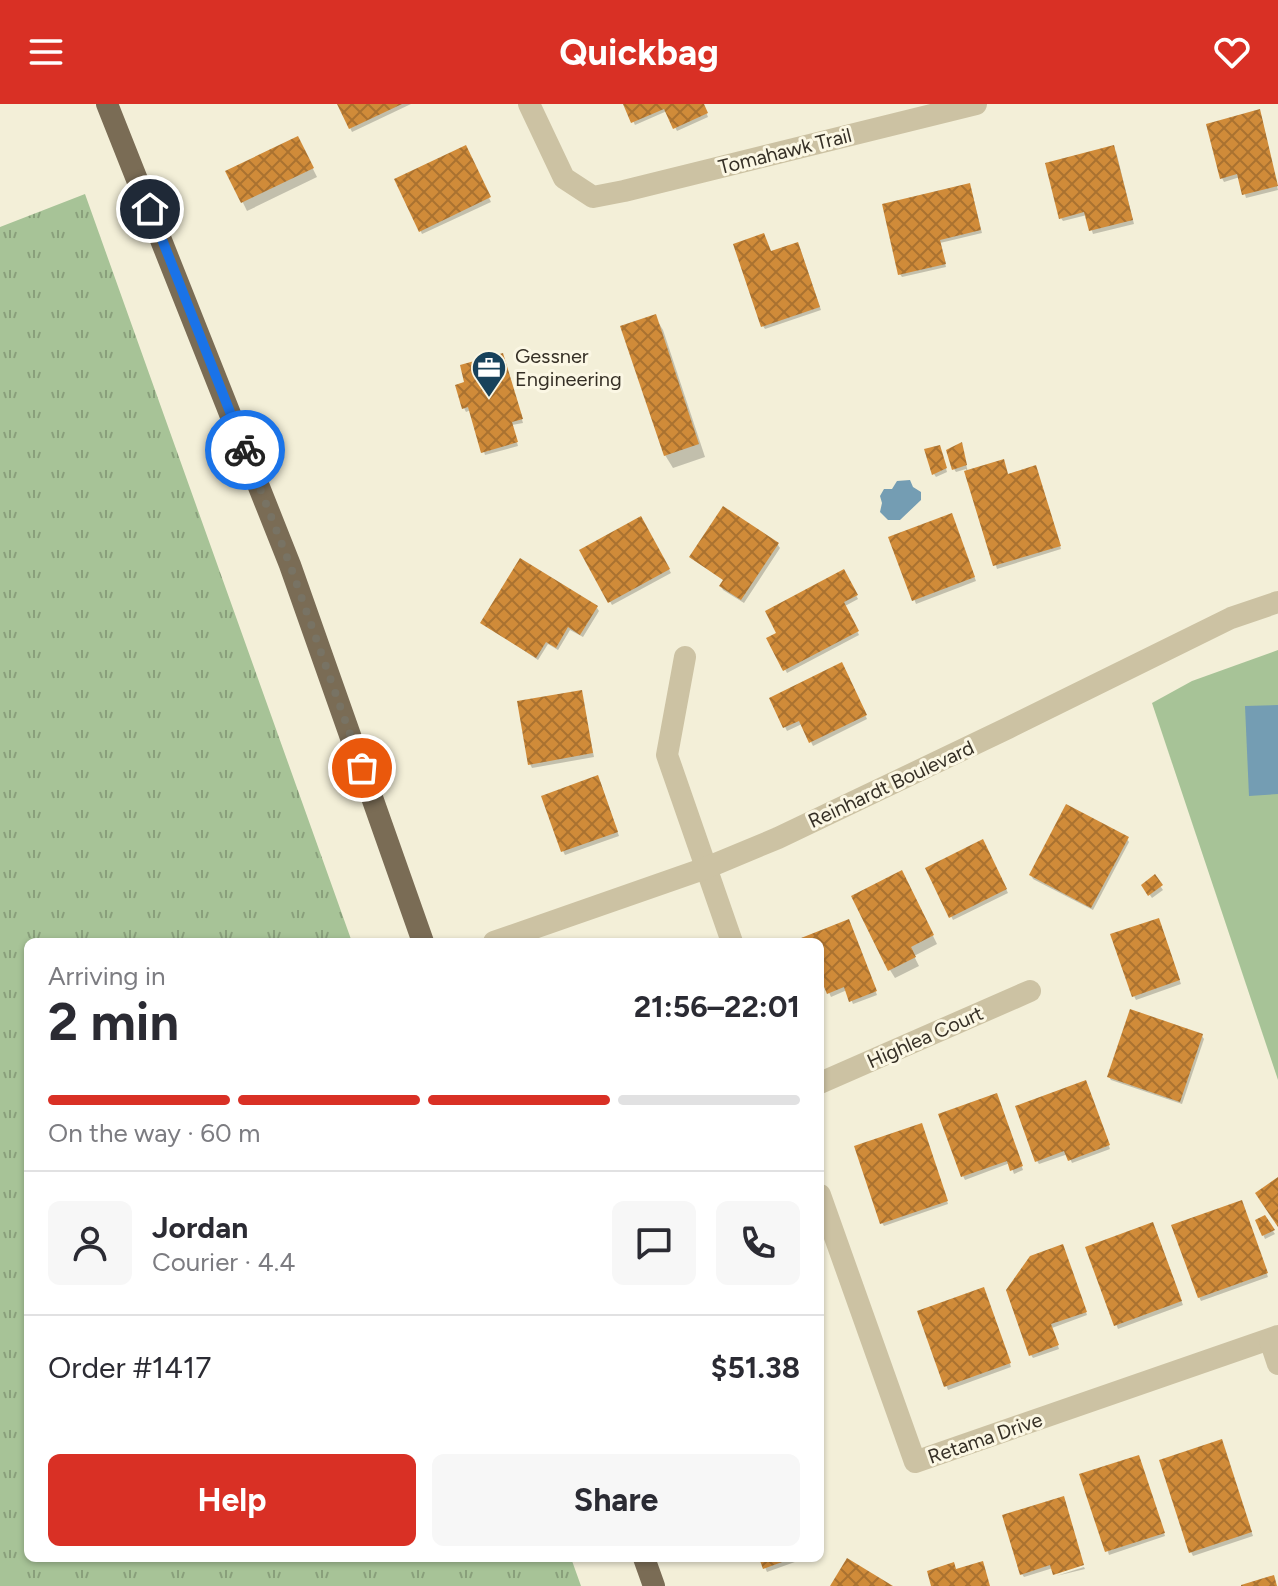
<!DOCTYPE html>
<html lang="en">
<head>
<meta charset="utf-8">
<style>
  :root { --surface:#fff; --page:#f7f7f7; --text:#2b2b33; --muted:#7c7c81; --line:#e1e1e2; --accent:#d93025 }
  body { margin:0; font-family:Figtree,sans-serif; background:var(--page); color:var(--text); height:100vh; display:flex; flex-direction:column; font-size:30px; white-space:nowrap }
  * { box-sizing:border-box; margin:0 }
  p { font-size:26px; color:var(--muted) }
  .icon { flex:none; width:44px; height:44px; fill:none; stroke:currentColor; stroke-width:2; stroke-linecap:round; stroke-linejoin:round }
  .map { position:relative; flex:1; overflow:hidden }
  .panel { position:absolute; left:24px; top:834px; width:800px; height:624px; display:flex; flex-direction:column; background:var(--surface); border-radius:12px; box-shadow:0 2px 6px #0004 }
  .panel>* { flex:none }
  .pin { position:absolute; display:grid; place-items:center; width:68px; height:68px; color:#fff; margin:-34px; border:4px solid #fff; border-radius:50%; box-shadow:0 2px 8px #0007 }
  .courier { position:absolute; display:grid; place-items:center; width:80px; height:80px; margin:-40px; border:6px solid #1a73e8; border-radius:50%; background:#fff; color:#222; box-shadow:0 2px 10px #0007 }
  .head em { font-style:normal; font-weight:700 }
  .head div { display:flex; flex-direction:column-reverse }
  .head { display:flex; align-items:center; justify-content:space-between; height:136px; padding:0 24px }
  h1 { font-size:52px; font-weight:700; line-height:60px }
  .bar { display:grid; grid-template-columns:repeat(4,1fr); gap:12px 8px; align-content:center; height:96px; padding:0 24px }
  .bar i { height:10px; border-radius:6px; background:var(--line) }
  .bar .current { background:var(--accent) }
  .bar p { grid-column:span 4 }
  .line { display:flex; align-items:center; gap:20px; padding:0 24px; border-top:2px solid var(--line) }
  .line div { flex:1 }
  .round { display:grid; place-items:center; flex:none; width:84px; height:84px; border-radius:12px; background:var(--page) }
  .button { display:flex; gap:16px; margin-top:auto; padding:16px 24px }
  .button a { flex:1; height:92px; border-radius:12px; background:var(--accent); color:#fff; font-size:32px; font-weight:700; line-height:92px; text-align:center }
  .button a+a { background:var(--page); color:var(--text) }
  header { display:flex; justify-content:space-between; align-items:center; height:104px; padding:0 24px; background:var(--accent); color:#fff; font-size:36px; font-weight:700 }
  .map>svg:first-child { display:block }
</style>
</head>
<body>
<header><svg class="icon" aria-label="menu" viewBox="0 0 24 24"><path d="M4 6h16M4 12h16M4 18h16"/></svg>Quickbag<svg class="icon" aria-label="heart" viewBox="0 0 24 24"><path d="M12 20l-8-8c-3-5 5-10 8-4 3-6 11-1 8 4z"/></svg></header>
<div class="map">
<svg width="1278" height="1482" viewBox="0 0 1278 1482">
  <defs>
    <pattern id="grass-tufts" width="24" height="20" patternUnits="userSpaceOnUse" patternTransform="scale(2)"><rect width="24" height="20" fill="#a7c397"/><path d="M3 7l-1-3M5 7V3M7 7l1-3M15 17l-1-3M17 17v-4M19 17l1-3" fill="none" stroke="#899f7b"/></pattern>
    <pattern id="building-cross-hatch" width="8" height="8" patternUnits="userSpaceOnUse" patternTransform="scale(2)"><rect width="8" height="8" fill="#d08b39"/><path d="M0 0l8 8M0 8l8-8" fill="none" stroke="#aa7230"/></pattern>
  </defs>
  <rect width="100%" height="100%" fill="#f3efd8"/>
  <!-- grass -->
  <polygon fill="url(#grass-tufts)" points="85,90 352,838 28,838 28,1454 571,1454 581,1482 0,1482 0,123"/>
  <!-- park -->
  <polygon fill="#a7c397" points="1278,546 1278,976 1152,599 1192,577"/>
  <!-- water -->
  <g fill="#749db3">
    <polygon points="910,376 913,383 921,388 921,396 900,416 888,416 880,408 882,399 880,392 884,385 892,385 897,377"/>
    <polygon points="1278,601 1278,690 1249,692 1245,602"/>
  </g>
  <!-- shadow -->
  <g fill="#0003">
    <polygon points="339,0 411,0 352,28"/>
    <polygon points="625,0 703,0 708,13 677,27 667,7 635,21"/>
    <polygon points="1261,11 1278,86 1246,94 1240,73 1224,78 1222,74"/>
    <polygon points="302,43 317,73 247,107 228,68"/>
    <polygon points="465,44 491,98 422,130 397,76"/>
    <polygon points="1116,47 1134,120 1093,130 1087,111 1063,117 1061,114"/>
    <polygon points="971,85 982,129 940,139 946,163 902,173 900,170"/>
    <polygon points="800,144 821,206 765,225 763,222 771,149"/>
    <polygon points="655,213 663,226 705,353 673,364 665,351"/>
    <polygon points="504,254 523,319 512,321 518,342 485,351 471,306 466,308 464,304"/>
    <polygon points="961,341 968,368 1008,372 1037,367 1061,445 997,465 966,365 956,368 954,365"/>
    <polygon points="941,347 947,368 936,373 934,370"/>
    <polygon points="641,414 671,469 612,501 582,446"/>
    <polygon points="953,415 976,477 916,500 891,434"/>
    <polygon points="778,441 780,444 744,499 723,486 721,482 725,477 692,454"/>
    <polygon points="844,468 858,495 845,502 859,531 787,569 769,535 779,530"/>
    <polygon points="597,504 599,507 583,533 570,526 558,546 548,540 538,556 483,519"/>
    <polygon points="841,561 867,615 813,642 802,620 787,627 771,595"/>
    <polygon points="581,588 594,653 532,664 530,660"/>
    <polygon points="600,677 619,732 565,751 563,747"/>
    <polygon points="1127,735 1129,738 1093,806 1033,775 1031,771"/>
    <polygon points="982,738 1008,789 953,816 928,765"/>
    <polygon points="1154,773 1163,786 1152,794 1143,781"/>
    <polygon points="906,777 937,840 914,852 919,862 895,874 890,866"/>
    <polygon points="1160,819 1181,880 1136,896 1134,892"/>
    <polygon points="850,821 877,891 853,900 847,886 831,893 825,880 820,882 820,838 796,838"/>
    <polygon points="1202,932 1204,935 1182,1000 1111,976 1109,973"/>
    <polygon points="1087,982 1110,1045 1072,1059 1068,1050 1039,1060 1037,1057"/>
    <polygon points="998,995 1023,1066 1014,1070 1010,1059 965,1076 963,1072"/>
    <polygon points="923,1025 948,1100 884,1122 882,1119"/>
    <polygon points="1243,1102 1268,1173 1201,1197 1199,1193"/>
    <polygon points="1264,1114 1275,1130 1265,1135 1257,1117"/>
    <polygon points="1155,1124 1183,1201 1118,1225 1088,1144"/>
    <polygon points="1064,1146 1087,1211 1052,1224 1059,1245 1033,1254 1031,1251"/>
    <polygon points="985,1189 1011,1263 948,1286 919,1208"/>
    <polygon points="1223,1341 1253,1432 1193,1452 1191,1448"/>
    <polygon points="1140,1356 1165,1432 1109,1451 1082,1372"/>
    <polygon points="1063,1395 1053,1464 1024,1473 1022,1470"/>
    <polygon points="761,1454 806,1454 767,1468"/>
    <polygon points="1084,1463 1085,1465 1056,1472"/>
  </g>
  <!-- building -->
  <g fill="url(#building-cross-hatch)">
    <polygon points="337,0 402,0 349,25"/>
    <polygon points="623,0 704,0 708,9 673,25 664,5 631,19"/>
    <polygon points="1260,5 1278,82 1242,91 1237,70 1220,75 1206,20"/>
    <polygon points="298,32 314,64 241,99 225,67"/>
    <polygon points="466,41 491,93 419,128 394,75"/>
    <polygon points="1114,41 1133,116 1089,127 1084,108 1059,115 1045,59"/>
    <polygon points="970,79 981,126 940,136 946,160 898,171 882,100"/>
    <polygon points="764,129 771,147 798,138 820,203 761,223 733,140"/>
    <polygon points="656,210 699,340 664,352 620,222"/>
    <polygon points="503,249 523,315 512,318 518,338 481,349 468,303 462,305 455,281 464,278 460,261"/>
    <polygon points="962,338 967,361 952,366 946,346"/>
    <polygon points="940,341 947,364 932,371 924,345"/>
    <polygon points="1004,355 1008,370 1036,361 1061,442 993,462 964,367"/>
    <polygon points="723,402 779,439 741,496 719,482 723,476 689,453"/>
    <polygon points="952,409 975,473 912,497 888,433"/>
    <polygon points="641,412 670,465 608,499 579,446"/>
    <polygon points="520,454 598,502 580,531 568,523 556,544 546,538 536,554 480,519"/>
    <polygon points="844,465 858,491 844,498 859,527 783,567 766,534 776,529 765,507"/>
    <polygon points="842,558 867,611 809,639 799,617 783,624 769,594"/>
    <polygon points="582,586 593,649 528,661 517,597"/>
    <polygon points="598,671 618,728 561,748 541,692"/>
    <polygon points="1066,700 1129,733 1091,804 1029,771"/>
    <polygon points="983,735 1007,785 949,814 925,764"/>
    <polygon points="902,766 934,831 911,843 916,853 888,867 851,792"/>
    <polygon points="1155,770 1163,781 1148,792 1141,781"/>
    <polygon points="1159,814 1180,876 1132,893 1110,830"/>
    <polygon points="849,815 877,887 849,898 844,883 827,890 822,878 820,878 820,838 791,838"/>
    <polygon points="1130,905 1203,930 1180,998 1107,973"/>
    <polygon points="1086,976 1110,1041 1068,1057 1064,1047 1035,1058 1015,1002"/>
    <polygon points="997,989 1023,1062 1010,1067 1007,1057 961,1073 938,1010"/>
    <polygon points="922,1019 948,1097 880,1120 854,1042"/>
    <polygon points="1278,1073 1278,1123 1255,1089"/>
    <polygon points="1242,1096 1268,1169 1198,1194 1171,1121"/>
    <polygon points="1265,1111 1275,1126 1262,1132 1255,1116"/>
    <polygon points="1153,1118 1182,1197 1114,1222 1085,1143"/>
    <polygon points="1063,1140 1087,1208 1051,1220 1059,1241 1029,1252 1006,1186 1030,1152"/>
    <polygon points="984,1183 1011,1259 944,1283 917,1207"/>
    <polygon points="1222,1335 1252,1428 1189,1449 1159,1356"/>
    <polygon points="1139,1351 1165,1429 1105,1448 1079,1370"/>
    <polygon points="1064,1392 1084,1461 1053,1471 1050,1461 1020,1471 1002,1411"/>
    <polygon points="759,1454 793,1454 763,1465"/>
    <polygon points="847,1454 893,1482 830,1482"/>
    <polygon points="983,1457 990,1482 931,1482 927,1467 954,1458 956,1465"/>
    <polygon points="1274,1471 1277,1482 1241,1482 1241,1481"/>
  </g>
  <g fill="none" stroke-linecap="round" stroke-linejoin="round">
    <!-- minor -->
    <g stroke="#ccc2a3" stroke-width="22">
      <polyline points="529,0 564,74 593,93 624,87 976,0"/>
      <polyline points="685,553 667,651 732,838"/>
      <polyline points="494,838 706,764 778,734 1008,624 1231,514 1278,498"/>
      <polyline points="820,979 1030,887"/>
      <polyline points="820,1091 915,1358 1278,1232"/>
      <polyline points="1270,1236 1278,1260"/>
    </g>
    <!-- primary -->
    <g stroke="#7a6c55" stroke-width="22">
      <polyline points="107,0 290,461 423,838"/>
      <polyline points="644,1454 654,1482"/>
    </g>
  </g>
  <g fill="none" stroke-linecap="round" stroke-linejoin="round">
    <!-- done -->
    <polyline stroke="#787364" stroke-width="8" stroke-dasharray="0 14.4" points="245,346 290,461 362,664"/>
    <!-- route -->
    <polyline stroke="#1a73e8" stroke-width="10" points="150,105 245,346"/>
  </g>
  <!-- icons -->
  <defs>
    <symbol id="office-pin" viewBox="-11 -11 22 30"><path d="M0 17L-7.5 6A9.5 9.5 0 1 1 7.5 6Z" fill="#18425b" stroke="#fbf7e4"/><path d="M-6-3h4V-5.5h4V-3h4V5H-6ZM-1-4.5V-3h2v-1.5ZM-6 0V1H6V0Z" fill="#fff"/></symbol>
  </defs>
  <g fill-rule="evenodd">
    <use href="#office-pin" x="469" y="244" width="40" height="54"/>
  </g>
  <g text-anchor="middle" stroke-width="6" stroke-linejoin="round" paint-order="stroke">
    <!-- street labels -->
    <g font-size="20" fill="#363026" stroke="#fbf7e4">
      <text transform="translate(785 47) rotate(-14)" y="7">Tomahawk Trail</text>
      <text transform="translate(891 680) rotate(-25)" y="7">Reinhardt Boulevard</text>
      <text transform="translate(925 933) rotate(-24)" y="7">Highlea Court</text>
      <text transform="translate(985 1334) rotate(-19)" y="7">Retama Drive</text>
    </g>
    <!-- poi labels -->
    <g font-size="20" fill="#363026" stroke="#fbf7e4" text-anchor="start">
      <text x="515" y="259">Gessner<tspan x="515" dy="23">Engineering</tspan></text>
    </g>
  </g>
</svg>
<div class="pin" style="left:362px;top:664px;background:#ea580c"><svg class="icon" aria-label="bag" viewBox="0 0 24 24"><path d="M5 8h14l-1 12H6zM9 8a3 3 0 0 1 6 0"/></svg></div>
<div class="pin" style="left:150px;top:105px;background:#1f2937"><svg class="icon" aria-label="home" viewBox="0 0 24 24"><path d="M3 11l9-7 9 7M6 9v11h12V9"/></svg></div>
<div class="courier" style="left:245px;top:346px"><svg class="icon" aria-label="bike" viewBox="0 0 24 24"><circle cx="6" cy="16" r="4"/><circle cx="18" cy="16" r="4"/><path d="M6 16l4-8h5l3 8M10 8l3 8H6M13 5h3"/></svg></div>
<section class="panel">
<div class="head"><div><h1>2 min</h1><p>Arriving in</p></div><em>21:56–22:01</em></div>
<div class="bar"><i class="current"></i><i class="current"></i><i class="current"></i><i></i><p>On the way · 60 m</p></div>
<div class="line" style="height:144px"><a class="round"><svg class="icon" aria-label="person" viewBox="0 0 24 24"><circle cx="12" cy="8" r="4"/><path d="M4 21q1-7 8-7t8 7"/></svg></a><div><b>Jordan</b><p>Courier · 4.4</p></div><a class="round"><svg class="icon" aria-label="chat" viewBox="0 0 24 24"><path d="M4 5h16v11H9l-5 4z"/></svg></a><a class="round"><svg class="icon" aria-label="phone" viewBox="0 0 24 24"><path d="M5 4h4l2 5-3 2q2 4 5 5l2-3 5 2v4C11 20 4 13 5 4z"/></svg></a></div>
<div class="line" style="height:104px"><div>Order #1417</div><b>$51.38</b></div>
<div class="button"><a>Help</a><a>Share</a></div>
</section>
</div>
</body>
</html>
